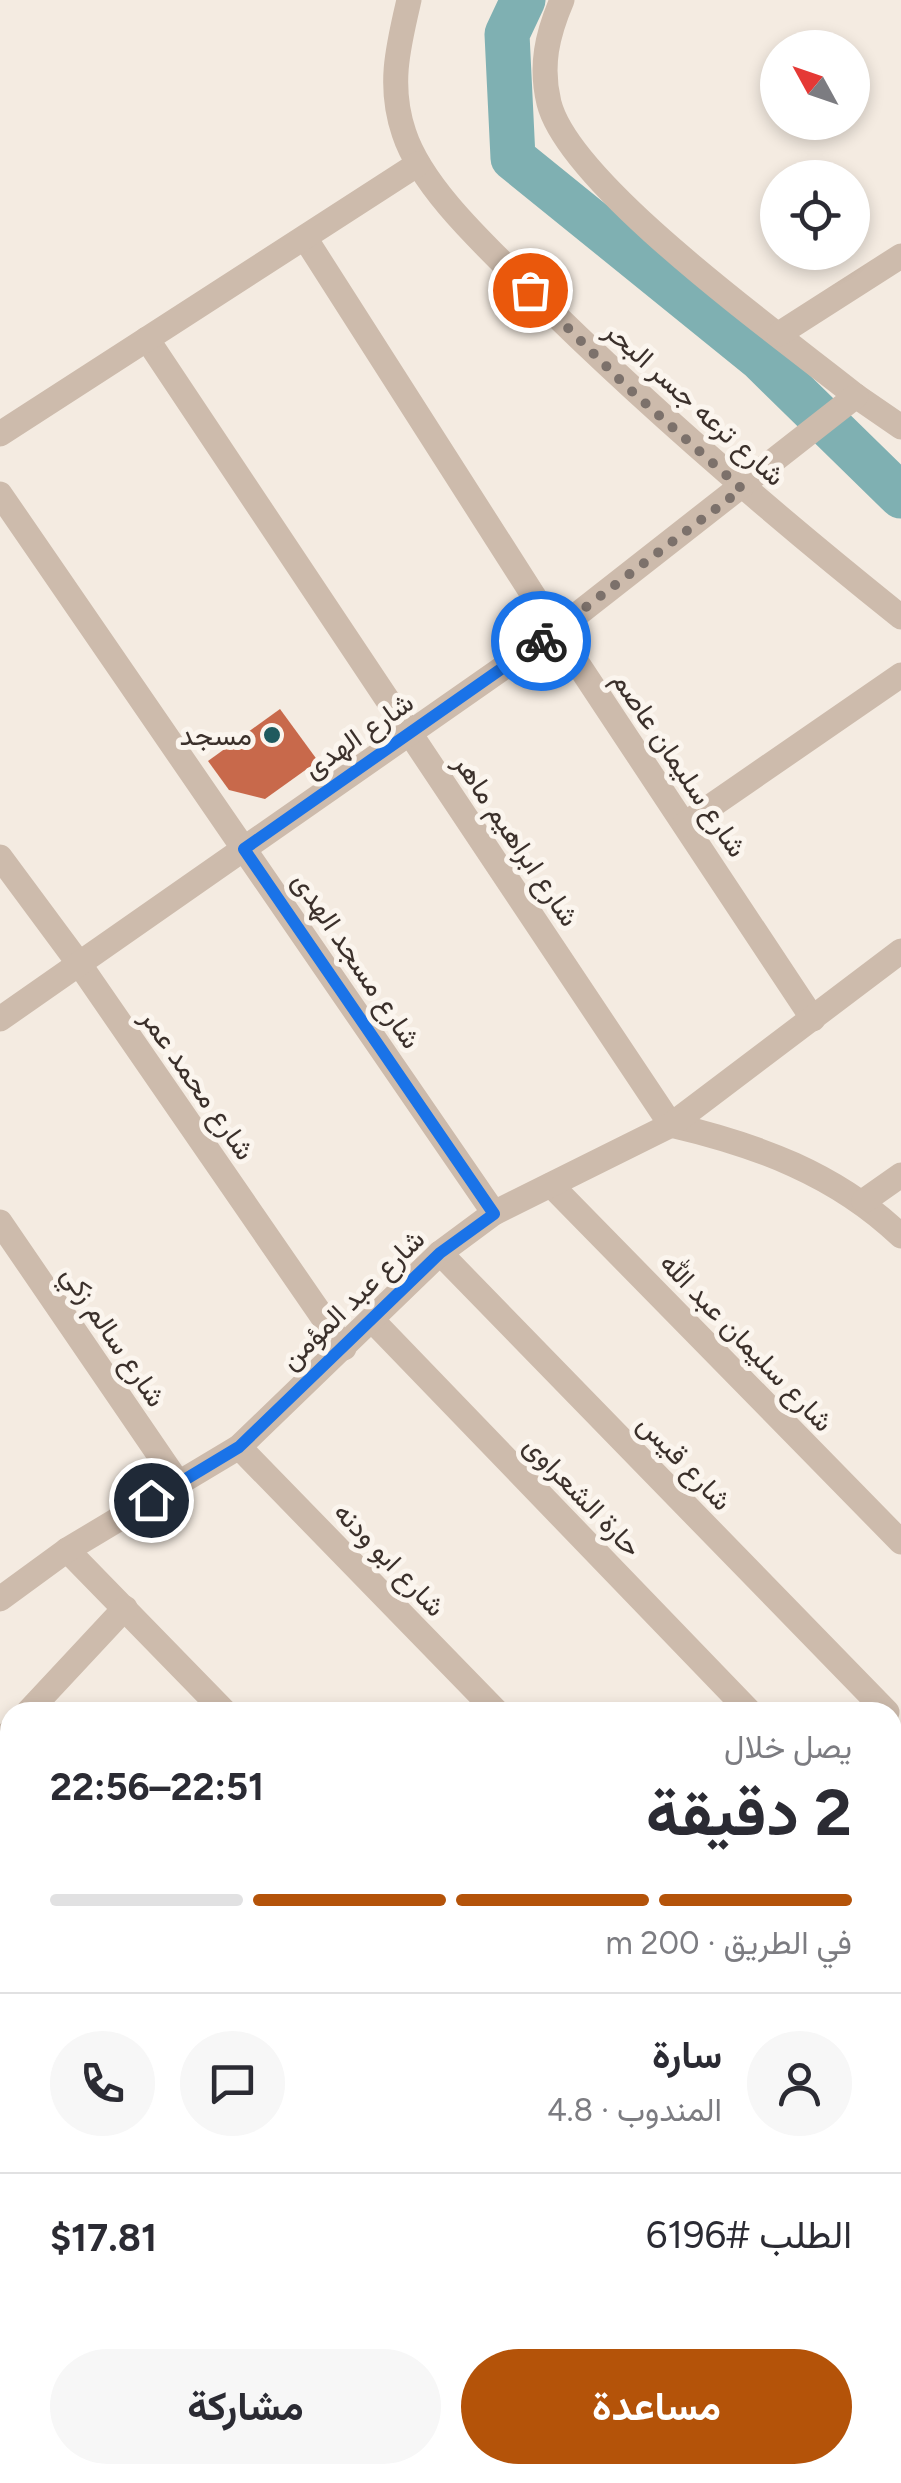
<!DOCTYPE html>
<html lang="ar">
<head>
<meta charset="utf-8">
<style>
  :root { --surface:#fff; --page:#f7f7f7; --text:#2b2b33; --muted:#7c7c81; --line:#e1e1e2; --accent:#b45309 }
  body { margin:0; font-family:Figtree,Vazirmatn,sans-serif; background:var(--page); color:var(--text); direction:rtl; height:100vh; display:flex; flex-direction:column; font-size:38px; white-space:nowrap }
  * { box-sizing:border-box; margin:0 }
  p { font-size:32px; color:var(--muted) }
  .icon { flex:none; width:55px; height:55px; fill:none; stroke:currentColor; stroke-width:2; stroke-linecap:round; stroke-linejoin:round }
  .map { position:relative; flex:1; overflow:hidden; direction:ltr }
  .side { position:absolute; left:0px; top:1702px; width:902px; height:782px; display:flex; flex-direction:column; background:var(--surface); border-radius:30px 30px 0 0; box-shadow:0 5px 15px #0003; direction:rtl }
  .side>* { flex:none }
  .needle { width:65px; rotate:310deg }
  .buttons { position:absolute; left:760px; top:30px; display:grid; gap:20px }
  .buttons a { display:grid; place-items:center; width:110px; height:110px; border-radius:50%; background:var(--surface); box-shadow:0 5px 15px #0003; font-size:50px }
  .pin { position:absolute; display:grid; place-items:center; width:85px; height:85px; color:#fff; margin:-42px; border:5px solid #fff; border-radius:50%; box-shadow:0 2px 10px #0007 }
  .courier { position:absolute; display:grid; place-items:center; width:100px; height:100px; margin:-50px; border:8px solid #1a73e8; border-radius:50%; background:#fff; color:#222; box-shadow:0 2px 12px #0007 }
  .overview em { font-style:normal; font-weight:700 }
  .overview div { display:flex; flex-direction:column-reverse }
  .overview { display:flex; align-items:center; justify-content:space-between; height:170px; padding:0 50px }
  h1 { font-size:65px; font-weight:700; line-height:75px }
  .bar { display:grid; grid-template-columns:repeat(4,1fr); gap:15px 10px; align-content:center; height:120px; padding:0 50px }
  .bar i { height:12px; border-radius:8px; background:var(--line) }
  .bar .selected { background:var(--accent) }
  .bar p { grid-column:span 4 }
  .line { display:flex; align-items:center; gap:25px; padding:0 50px; border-top:2px solid var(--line) }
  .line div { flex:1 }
  .round { display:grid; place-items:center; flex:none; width:105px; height:105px; border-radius:52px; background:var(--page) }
  .button { display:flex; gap:20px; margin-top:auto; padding:20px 50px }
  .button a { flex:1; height:115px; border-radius:60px; background:var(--accent); color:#fff; font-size:40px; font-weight:700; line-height:115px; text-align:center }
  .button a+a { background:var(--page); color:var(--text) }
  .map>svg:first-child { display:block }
</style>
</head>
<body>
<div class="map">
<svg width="901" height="2483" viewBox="0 0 901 2483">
  <rect width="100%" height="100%" fill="#f4ebe1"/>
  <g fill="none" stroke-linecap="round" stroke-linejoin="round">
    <!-- canal -->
    <polyline stroke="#7fb0b2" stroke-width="45" points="523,0 507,34 513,158 760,358 901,496"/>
  </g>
  <!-- building -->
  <polygon fill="#c8694b" points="280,709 318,761 265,799 229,790 208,761"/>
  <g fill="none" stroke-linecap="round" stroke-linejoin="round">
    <!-- minor -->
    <g stroke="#cdbbac" stroke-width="25">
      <path d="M409,0C398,47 388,86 404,133C422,188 486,246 526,286C645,405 770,512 901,617"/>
      <path d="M562,0C547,35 540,66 549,103C570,186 784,338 856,396L901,427"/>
      <polyline points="305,238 556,631 813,1019"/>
      <polyline points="779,334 901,256"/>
      <path d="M147,339L671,1125C757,1145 836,1174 901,1236"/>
      <polyline points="0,434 418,164"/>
      <polyline points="0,494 494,1213"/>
      <polyline points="685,824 901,675"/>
      <polyline points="0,857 80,965 344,1348"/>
      <polyline points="0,1019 556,631 856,396"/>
      <polyline points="551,1185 901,1542"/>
      <polyline points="864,1201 901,1175"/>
      <polyline points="0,1222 179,1484"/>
      <polyline points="440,1253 887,1712"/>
      <polyline points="373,1321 750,1712"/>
      <polyline points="239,1447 497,1712"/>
      <polyline points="67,1550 225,1712"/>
      <polyline points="0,1599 67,1550 239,1447 440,1253 494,1213 671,1125 901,951"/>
      <polyline points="28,1712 125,1608"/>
      <polyline points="0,1743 10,1732"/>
      <polyline points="892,1861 901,1870"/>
      <polyline points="0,2001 10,1991"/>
      <polyline points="892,2119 901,2128"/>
      <polyline points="892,2408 901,2417"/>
    </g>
    <!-- secondary -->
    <g stroke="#a18a7d" stroke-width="25">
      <polyline points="0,2181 10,2187"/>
      <polyline points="475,2475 487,2483"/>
    </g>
    <!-- rail -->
    <g stroke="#3b302b" stroke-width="8" stroke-dasharray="2.5 8" stroke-linecap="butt">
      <polyline points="0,2356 10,2362"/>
      <polyline points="0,2400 10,2406"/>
      <polyline points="0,2430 10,2436"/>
      <polyline points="0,2457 10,2463"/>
      <polyline points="29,2475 41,2483"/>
      <polyline points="72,2475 85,2483"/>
      <polyline points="120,2475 133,2483"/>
      <polyline points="189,2475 201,2483"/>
    </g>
  </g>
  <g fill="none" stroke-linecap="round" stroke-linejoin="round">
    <!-- done -->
    <polyline stroke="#7c716b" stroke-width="10" stroke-dasharray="0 18" points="530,290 627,387 742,489 541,641"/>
    <!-- route -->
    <polyline stroke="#1a73e8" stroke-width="12" points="151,1500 239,1447 440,1253 494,1214 244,849 541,641"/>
  </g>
  <!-- markers -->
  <circle fill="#1f5a5e" stroke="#fbf5ee" stroke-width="4" cx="272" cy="735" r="10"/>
  <g text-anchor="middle" stroke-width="10" stroke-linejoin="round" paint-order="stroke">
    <!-- street labels -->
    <g font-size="28" fill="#3b302b" stroke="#fbf5ee">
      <text transform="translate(695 403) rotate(42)" y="10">شارع ترعه جسر البحر</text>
      <text transform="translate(358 735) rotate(-35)" y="10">شارع الهدى</text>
      <text transform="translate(680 764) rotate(56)" y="10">شارع سليمان عاصم</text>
      <text transform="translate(517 840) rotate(56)" y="10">شارع ابراهيم ماهر</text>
      <text transform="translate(357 960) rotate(56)" y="10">شارع مسجد الهدى</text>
      <text transform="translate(198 1084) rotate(55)" y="10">شارع محمد عمر</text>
      <text transform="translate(352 1299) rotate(-44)" y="10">شارع عبد المؤمن</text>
      <text transform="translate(114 1336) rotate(56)" y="10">شارع سالم زكي</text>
      <text transform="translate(747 1342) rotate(46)" y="10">شارع سليمان عبد الله</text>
      <text transform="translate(685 1462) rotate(46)" y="10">شارع قيس</text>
      <text transform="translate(583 1496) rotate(46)" y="10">حارة الشعراوى</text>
      <text transform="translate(390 1559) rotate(46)" y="10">شارع ابو ودنه</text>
    </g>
    <!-- poi labels -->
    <g font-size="28" fill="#3b302b" stroke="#fbf5ee" text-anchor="end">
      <text x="252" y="745">مسجد</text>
    </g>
  </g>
</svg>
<div class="buttons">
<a><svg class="needle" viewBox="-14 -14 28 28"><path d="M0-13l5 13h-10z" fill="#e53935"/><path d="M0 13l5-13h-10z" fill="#7c7c81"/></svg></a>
<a><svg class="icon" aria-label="locate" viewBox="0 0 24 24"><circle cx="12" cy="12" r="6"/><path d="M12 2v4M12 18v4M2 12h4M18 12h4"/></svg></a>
</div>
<div class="pin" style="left:530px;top:290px;background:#ea580c"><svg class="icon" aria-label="bag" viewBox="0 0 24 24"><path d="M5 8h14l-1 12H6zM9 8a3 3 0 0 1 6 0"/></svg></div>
<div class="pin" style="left:151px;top:1500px;background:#1f2937"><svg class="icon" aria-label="home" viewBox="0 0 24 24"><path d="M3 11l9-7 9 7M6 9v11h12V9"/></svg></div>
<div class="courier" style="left:541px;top:641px"><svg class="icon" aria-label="bike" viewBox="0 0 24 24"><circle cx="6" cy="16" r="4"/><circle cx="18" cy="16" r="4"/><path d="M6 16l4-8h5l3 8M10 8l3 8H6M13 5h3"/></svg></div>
<section class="side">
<div class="overview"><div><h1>2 دقيقة</h1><p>يصل خلال</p></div><em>22:51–22:56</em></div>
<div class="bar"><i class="selected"></i><i class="selected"></i><i class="selected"></i><i></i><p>في الطريق · 200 m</p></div>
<div class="line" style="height:180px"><a class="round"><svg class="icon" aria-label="person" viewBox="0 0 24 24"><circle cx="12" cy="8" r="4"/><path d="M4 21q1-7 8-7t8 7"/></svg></a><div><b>سارة</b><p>المندوب · 4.8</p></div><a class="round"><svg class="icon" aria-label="chat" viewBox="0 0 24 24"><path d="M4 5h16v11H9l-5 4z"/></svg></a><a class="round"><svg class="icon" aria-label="phone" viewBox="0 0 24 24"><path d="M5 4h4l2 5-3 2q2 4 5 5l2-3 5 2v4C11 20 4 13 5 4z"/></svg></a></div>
<div class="line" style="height:130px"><div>الطلب #6196</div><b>$17.81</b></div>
<div class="button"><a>مساعدة</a><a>مشاركة</a></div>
</section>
</div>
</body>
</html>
